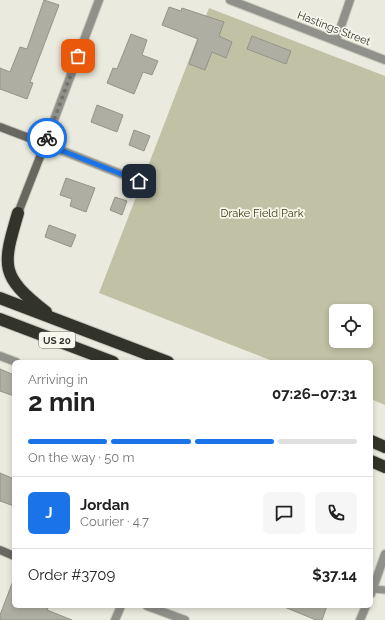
<!DOCTYPE html>
<html lang="en">
<head>
<meta charset="utf-8">
<style>
  :root { --surface:#fff; --page:#f6f6f6; --text:#222; --muted:#767676; --line:#e0e0e0; --accent:#1a73e8 }
  body { margin:0; font-family:Raleway,sans-serif; background:var(--page); color:var(--text); height:100vh; display:flex; flex-direction:column; font-size:15px; white-space:nowrap }
  * { box-sizing:border-box; margin:0 }
  p { font-size:13px; color:var(--muted) }
  .icon { flex:none; width:22px; height:22px; fill:none; stroke:currentColor; stroke-width:2; stroke-linecap:round; stroke-linejoin:round }
  .map { position:relative; flex:1; overflow:hidden }
  .sheet { position:absolute; left:12px; top:360px; width:361px; height:248px; display:flex; flex-direction:column; background:var(--surface); border-radius:6px; box-shadow:0 2px 6px #0003 }
  .sheet>* { flex:none }
  .buttons { position:absolute; left:329px; top:304px; display:grid; gap:8px }
  .buttons a { display:grid; place-items:center; width:44px; height:44px; border-radius:6px; background:var(--surface); box-shadow:0 2px 6px #0003; font-size:20px }
  .pin { position:absolute; display:grid; place-items:center; width:34px; height:34px; color:#fff; margin:-17px; border-radius:8px; box-shadow:0 2px 6px #0006 }
  .courier { position:absolute; display:grid; place-items:center; width:40px; height:40px; margin:-20px; border:3px solid #1a73e8; border-radius:50%; background:#fff; color:#222; box-shadow:0 1px 5px #0007 }
  .summary em { font-style:normal; font-weight:700 }
  .summary div { display:flex; flex-direction:column-reverse }
  .summary { display:flex; align-items:center; justify-content:space-between; height:68px; padding:0 16px }
  h1 { font-size:26px; font-weight:700; line-height:30px }
  .bar { display:grid; grid-template-columns:repeat(4,1fr); gap:6px 4px; align-content:center; height:48px; padding:0 16px }
  .bar i { height:5px; border-radius:3px; background:var(--line) }
  .bar .current { background:var(--accent) }
  .bar p { grid-column:span 4 }
  .line { display:flex; align-items:center; gap:10px; padding:0 16px; border-top:1px solid var(--line) }
  .line div { flex:1 }
  .round { display:grid; place-items:center; flex:none; width:42px; height:42px; border-radius:6px; background:var(--page) }
  .map>svg:first-child { display:block }
</style>
</head>
<body>
<div class="map">
<svg width="385" height="620" viewBox="0 0 385 620">
  <rect width="100%" height="100%" fill="#eaeade"/>
  <!-- green -->
  <path fill="#c0c1a5" fill-rule="evenodd" d="M209,8L385,76V405L371,399V362H275L99,293ZM336,311H366V341H336Z"/>
  <!-- building -->
  <g fill="#aeaea2" stroke="#949489">
    <polygon points="44,0 59,5 30,82 33,83 27,99 0,89 0,68 10,72 20,47 27,49"/>
    <polygon points="169,7 181,11 182,8 224,22 219,36 232,42 226,58 212,52 205,70 189,64 198,39 162,25"/>
    <polygon points="131,34 147,40 142,55 158,61 152,75 143,72 134,94 107,83 113,68 117,69"/>
    <polygon points="252,36 291,51 286,64 247,49"/>
    <polygon points="97,105 123,115 117,132 91,122"/>
    <polygon points="134,130 150,136 144,151 129,145"/>
    <polygon points="66,178 95,188 86,212 70,206 72,199 60,195"/>
    <polygon points="115,197 127,201 122,215 110,210"/>
    <polygon points="49,225 76,235 71,247 45,237"/>
    <polygon points="0,369 14,375 14,396 0,391"/>
    <polygon points="0,473 14,479 14,506 0,501"/>
    <polygon points="13,581 14,606 49,606 47,610 72,620 0,620 0,615"/>
    <polygon points="282,606 327,606 322,620 316,620"/>
  </g>
  <g fill="none" stroke-linecap="round" stroke-linejoin="round">
    <defs>
      <polyline id="service" points="373,589 385,590"/>
      <g id="minor">
        <polyline points="99,0 45,144 139,181"/>
        <polyline points="230,0 385,60"/>
        <polyline points="336,41 350,0"/>
        <polyline points="0,356 16,362"/>
        <polyline points="371,594 385,554"/>
        <polyline points="115,620 121,606"/>
        <polyline points="360,620 366,606"/>
      </g>
      <polyline id="tertiary" points="147,606 185,620"/>
      <g id="secondary">
        <polyline points="0,127 45,144 18,213"/>
        <polyline points="0,550 14,556"/>
      </g>
      <g id="motorway">
        <path d="M18,213C2,267 0,276 46,312"/>
        <polyline points="0,298 168,362"/>
        <polyline points="0,319 113,362"/>
        <polyline points="371,441 385,447"/>
        <polyline points="371,461 385,467"/>
      </g>
    </defs>
    <!-- service casing -->
    <use href="#service" stroke="#c6c6bb" stroke-width="9"/>
    <!-- minor casing -->
    <use href="#minor" stroke="#c6c6bb" stroke-width="10"/>
    <!-- tertiary casing -->
    <use href="#tertiary" stroke="#c6c6bb" stroke-width="10"/>
    <!-- secondary casing -->
    <use href="#secondary" stroke="#c6c6bb" stroke-width="10"/>
    <!-- motorway casing -->
    <use href="#motorway" stroke="#c6c6bb" stroke-width="14"/>
    <!-- service -->
    <use href="#service" stroke="#91918c" stroke-width="7"/>
    <!-- minor -->
    <use href="#minor" stroke="#91918c" stroke-width="8"/>
    <!-- tertiary -->
    <use href="#tertiary" stroke="#91918c" stroke-width="8"/>
    <!-- secondary -->
    <use href="#secondary" stroke="#686860" stroke-width="8"/>
    <!-- motorway -->
    <use href="#motorway" stroke="#323329" stroke-width="12"/>
  </g>
  <g fill="none" stroke-linecap="round" stroke-linejoin="round">
    <!-- done -->
    <polyline stroke="#74746c" stroke-width="4" stroke-dasharray="0 7.2" points="47,138 78,56"/>
    <!-- route -->
    <polyline stroke="#1a73e8" stroke-width="5" points="47,138 45,144 139,181"/>
  </g>
  <g text-anchor="middle" stroke-width="3.5" stroke-linejoin="round" paint-order="stroke">
    <!-- shield labels -->
    <rect fill="#f7f7eb" stroke="#6e6e67" stroke-width="1" x="39" y="332" width="36" height="16" rx="3"/>
    <g font-size="10" font-weight="bold" fill="#34342f">
      <text x="57" y="344">US 20</text>
    </g>
    <!-- street labels -->
    <g font-size="11" fill="#34342f" stroke="#f7f7eb">
      <text transform="translate(334 28) rotate(21)" y="4">Hastings Street</text>
    </g>
    <!-- park labels -->
    <g font-size="11" fill="#3c3b10" stroke="#f7f7eb">
      <text x="262" y="217">Drake Field Park</text>
    </g>
  </g>
</svg>
<div class="buttons">
<a><svg class="icon" aria-label="locate" viewBox="0 0 24 24"><circle cx="12" cy="12" r="6"/><path d="M12 2v4M12 18v4M2 12h4M18 12h4"/></svg></a>
</div>
<div class="pin" style="left:78px;top:56px;background:#ea580c"><svg class="icon" aria-label="bag" viewBox="0 0 24 24"><path d="M5 8h14l-1 12H6zM9 8a3 3 0 0 1 6 0"/></svg></div>
<div class="pin" style="left:139px;top:181px;background:#1f2937"><svg class="icon" aria-label="home" viewBox="0 0 24 24"><path d="M3 11l9-7 9 7M6 9v11h12V9"/></svg></div>
<div class="courier" style="left:47px;top:138px"><svg class="icon" aria-label="bike" viewBox="0 0 24 24"><circle cx="6" cy="16" r="4"/><circle cx="18" cy="16" r="4"/><path d="M6 16l4-8h5l3 8M10 8l3 8H6M13 5h3"/></svg></div>
<section class="sheet">
<div class="summary"><div><h1>2 min</h1><p>Arriving in</p></div><em>07:26–07:31</em></div>
<div class="bar"><i class="current"></i><i class="current"></i><i class="current"></i><i></i><p>On the way · 50 m</p></div>
<div class="line" style="height:72px"><b class="round" style="background:var(--accent);color:#fff">J</b><div><b>Jordan</b><p>Courier · 4.7</p></div><a class="round"><svg class="icon" aria-label="chat" viewBox="0 0 24 24"><path d="M4 5h16v11H9l-5 4z"/></svg></a><a class="round"><svg class="icon" aria-label="phone" viewBox="0 0 24 24"><path d="M5 4h4l2 5-3 2q2 4 5 5l2-3 5 2v4C11 20 4 13 5 4z"/></svg></a></div>
<div class="line" style="height:52px"><div>Order #3709</div><b>$37.14</b></div>
</section>
</div>
</body>
</html>
